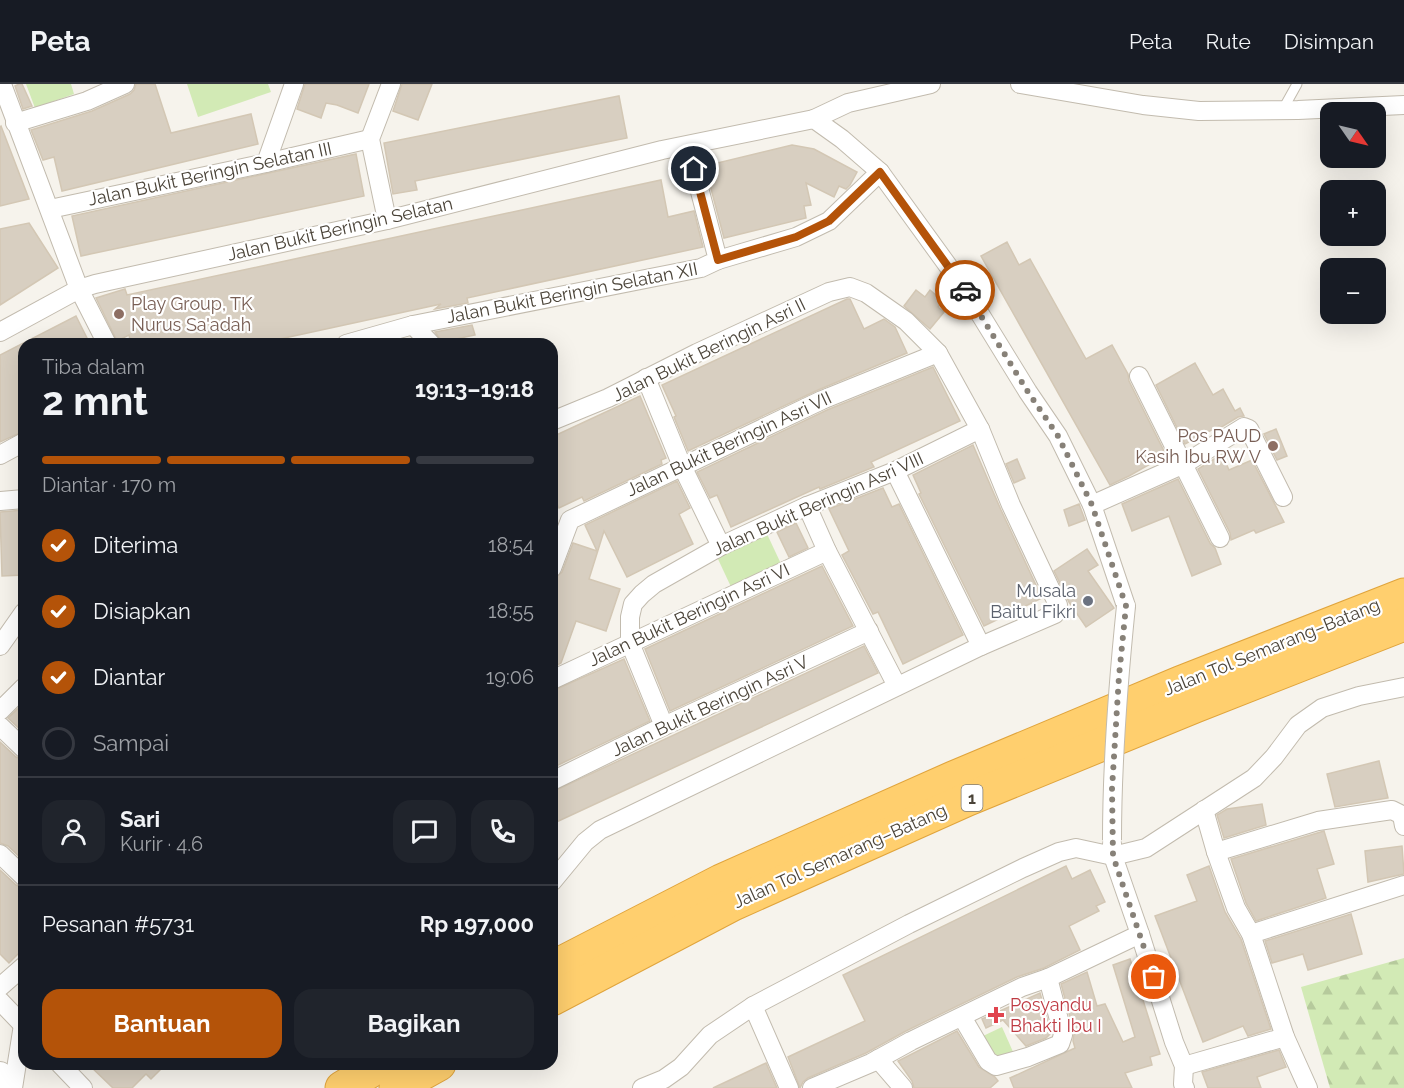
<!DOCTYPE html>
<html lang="id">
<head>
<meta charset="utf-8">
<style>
  :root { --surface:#171b24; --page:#20242c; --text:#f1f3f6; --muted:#9ea1a6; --line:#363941; --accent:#b45309 }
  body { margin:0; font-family:Raleway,sans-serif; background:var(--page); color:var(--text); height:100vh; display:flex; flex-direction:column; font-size:22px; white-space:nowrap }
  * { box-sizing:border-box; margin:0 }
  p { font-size:20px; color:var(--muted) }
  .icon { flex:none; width:33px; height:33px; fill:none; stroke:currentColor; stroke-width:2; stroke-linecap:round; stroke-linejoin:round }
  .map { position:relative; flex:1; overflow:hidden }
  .panel { position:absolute; left:18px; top:254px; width:540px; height:732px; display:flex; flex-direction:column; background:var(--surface); border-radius:18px; box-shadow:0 6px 24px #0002 }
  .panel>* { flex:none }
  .needle { width:39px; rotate:124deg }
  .buttons { position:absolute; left:1320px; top:18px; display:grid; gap:12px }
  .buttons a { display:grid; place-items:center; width:66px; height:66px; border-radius:12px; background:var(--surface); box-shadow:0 6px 24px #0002; font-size:30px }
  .pin { position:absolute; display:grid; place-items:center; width:51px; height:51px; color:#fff; margin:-26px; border:3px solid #fff; border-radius:50%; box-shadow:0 2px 6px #0007 }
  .courier { position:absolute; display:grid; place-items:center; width:60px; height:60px; margin:-30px; border:4px solid #b45309; border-radius:50%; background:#fff; color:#222; box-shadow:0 2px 8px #0007 }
  .headline em { font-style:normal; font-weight:700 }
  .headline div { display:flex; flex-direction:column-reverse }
  .headline { display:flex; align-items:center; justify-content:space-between; height:102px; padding:0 24px }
  h1 { font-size:39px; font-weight:700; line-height:45px }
  .bar { display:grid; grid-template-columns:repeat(4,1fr); gap:9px 6px; align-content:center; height:72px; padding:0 24px }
  .bar i { height:8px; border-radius:4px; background:var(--line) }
  .bar .selected { background:var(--accent) }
  .bar p { grid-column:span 4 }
  .line { display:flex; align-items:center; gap:15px; padding:0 24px; border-top:2px solid var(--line) }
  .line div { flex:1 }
  .round { display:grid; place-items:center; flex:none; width:63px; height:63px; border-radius:18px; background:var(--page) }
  ol { padding:0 24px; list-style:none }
  li { display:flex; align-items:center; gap:18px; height:66px }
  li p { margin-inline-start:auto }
  li .icon { padding:6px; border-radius:50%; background:var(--accent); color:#fff; stroke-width:4 }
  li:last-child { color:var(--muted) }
  li i { width:33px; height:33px; border:3px solid var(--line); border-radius:50% }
  .cta { display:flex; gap:12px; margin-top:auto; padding:12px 24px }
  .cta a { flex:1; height:69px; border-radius:18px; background:var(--accent); color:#fff; font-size:24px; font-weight:700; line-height:69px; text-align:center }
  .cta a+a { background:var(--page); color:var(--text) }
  header { display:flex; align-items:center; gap:36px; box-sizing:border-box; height:84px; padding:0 30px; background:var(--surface); border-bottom:2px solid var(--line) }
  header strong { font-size:28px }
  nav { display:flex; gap:33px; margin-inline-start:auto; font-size:21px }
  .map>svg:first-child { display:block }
</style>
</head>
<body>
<header>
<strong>Peta</strong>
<nav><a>Peta</a><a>Rute</a><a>Disimpan</a></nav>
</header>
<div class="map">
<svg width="1404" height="1004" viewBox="0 0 1404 1004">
  <defs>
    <pattern id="forest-firs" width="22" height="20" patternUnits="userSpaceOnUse" patternTransform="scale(1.5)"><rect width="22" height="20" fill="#d2eab5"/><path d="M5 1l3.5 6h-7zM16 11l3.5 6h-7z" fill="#b6ca9c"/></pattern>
  </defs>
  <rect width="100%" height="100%" fill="#f6f3ec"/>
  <!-- forest -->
  <polygon fill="url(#forest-firs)" points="1404,874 1404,1004 1330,1004 1301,903"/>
  <!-- park -->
  <g fill="#d2eab5">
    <polygon points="26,0 71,0 74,10 35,24"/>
    <polygon points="187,0 268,0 271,8 198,33"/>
    <polygon points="767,450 782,482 732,505 717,473"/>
    <polygon points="1002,943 1014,970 994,978 983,952"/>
  </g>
  <!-- building -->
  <g fill="#d8cfc1" stroke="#d3c7b4" stroke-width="1.5">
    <polygon points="19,0 22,0 32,22 23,25 15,2"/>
    <polygon points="136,0 155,0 171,49 251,30 258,60 62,107 54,73 43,76 31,46 92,27 130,10 134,6"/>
    <polygon points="305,0 369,0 358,29 337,21 326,19 321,34 297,25"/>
    <polygon points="402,0 432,0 418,36 393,27"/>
    <polygon points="619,12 627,54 415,97 417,106 393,110 384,59"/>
    <polygon points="1,42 29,115 0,122 0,43"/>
    <polygon points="792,61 814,65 857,88 850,101 846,105 839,102 834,113 806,99 811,121 804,122 806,134 724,154 705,82"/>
    <polygon points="356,70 364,112 81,172 72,132"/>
    <polygon points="661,96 668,133 694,127 703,163 467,214 468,219 435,225 441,220 257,260 131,260 129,251 117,257 96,214 125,205 127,211"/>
    <polygon points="29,139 58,184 0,221 0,145"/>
    <polygon points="1007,158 1019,181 1030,175 1086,275 1112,261 1128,290 1129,297 1166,371 1129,392 1110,401 981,172"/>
    <polygon points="916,206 925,213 930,206 943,217 938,223 944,228 930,245 904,222"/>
    <polygon points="847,215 850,215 864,245 884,235 895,243 907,269 818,306 688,367 674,333 676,332 662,301"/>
    <polygon points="76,232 90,260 24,260 24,347 0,358 0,271"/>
    <polygon points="472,241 475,251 442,258 435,248"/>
    <polygon points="1195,279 1213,311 1223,305 1235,327 1240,324 1244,332 1238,333 1220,344 1219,342 1185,360 1156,301"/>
    <polygon points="933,283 960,337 871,378 874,383 820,405 819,403 731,443 717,411 710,414 697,388 827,326"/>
    <polygon points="640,312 666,374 661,376 662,380 584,417 582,413 559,424 552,409 552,353"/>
    <polygon points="1276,345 1287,372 1277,376 1264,350"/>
    <polygon points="973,361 1001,426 1042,514 984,542 919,410 921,409 913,391"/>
    <polygon points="1222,370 1229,386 1252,376 1284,438 1256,449 1254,446 1231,456 1230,449 1198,385"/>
    <polygon points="1017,375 1025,394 1014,399 1006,380"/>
    <polygon points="1178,395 1210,459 1215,464 1221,480 1192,492 1169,432 1132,447 1122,420"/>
    <polygon points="677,397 690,424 679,430 693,460 627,493 604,447 589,495 620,505 606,547 576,537 561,579 552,584 552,500 554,495 562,488 573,459 597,467 585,441"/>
    <polygon points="883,404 892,423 899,420 963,551 903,580 878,528 873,530 842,471 849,467 829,425"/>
    <polygon points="1079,420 1085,436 1069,442 1064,426"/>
    <polygon points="24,426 24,491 2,492 0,428"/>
    <polygon points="796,439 808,464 789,473 777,448"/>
    <polygon points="1087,465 1098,481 1088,487 1114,524 1086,543 1069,518 1054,487"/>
    <polygon points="822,482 853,542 670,627 645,565"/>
    <polygon points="864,562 878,589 552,740 552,708"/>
    <polygon points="624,575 650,637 552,684 552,607"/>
    <polygon points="24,619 24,649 8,634"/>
    <polygon points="0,658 16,673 24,676 24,777 8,762 0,759"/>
    <polygon points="1379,677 1388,714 1335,723 1327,690"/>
    <polygon points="1262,720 1266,741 1224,754 1217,731 1227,725"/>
    <polygon points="1324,747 1334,780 1317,785 1326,814 1256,837 1246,819 1231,775"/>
    <polygon points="1402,762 1404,790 1368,798 1365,767"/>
    <polygon points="1066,782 1072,795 1090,786 1105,818 1096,822 1099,827 1069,842 1080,866 1044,884 1017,893 906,947 866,969 808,994 803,998 800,1004 788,973 865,937 843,891"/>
    <polygon points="1209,782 1225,828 1241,855 1271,945 1248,952 1243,942 1203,958 1155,832 1197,817 1187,791"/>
    <polygon points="0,786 16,801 24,804 24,864 9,879 0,870"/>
    <polygon points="1351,830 1362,870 1308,886 1303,870 1272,879 1265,857"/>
    <polygon points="1130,875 1160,970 1150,973 1152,981 1125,989 1132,1004 1014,1004 1010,994 1075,964 1073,957 1074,948 1061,900 1087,888 1097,922 1105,920 1123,958 1135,953 1113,881"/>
    <polygon points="1040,909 1051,949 1046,954 1026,962 1003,936 986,944 982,935"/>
    <polygon points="957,947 979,983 995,993 998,997 990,1004 914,1004 912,997 898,977"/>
    <polygon points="1279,966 1286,983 1257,993 1261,1004 1208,1004 1202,988"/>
    <polygon points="766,979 777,1004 713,1004 747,988"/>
    <polygon points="88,980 166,980 151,995 146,990 132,1004 113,1004"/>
  </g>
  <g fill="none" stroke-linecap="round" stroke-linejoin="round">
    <defs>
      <polyline id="service" points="1282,27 1297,0"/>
      <g id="minor">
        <polyline points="1020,0 1143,21 1199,27 1298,26 1404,21"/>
        <polyline points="3,3 79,205 107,260"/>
        <polyline points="814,35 848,19 931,0"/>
        <polyline points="15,39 87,17 125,0"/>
        <polyline points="266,79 294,0"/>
        <polyline points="50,125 266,79 370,55"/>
        <polyline points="387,136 370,55 391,0"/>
        <polyline points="718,176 796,153 829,137 880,88"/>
        <polyline points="413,241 431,260"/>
        <polyline points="0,248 79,205 95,200 387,136 662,66 814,35 842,55 880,88 964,204 1028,308 1058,352 1092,421 1126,522"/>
        <polyline points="346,260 413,241 701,184 718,176 688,62"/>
        <polyline points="1139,292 1220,454"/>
        <polyline points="646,294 682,382 721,462"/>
        <polyline points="552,337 608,314 697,269 829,208 850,203 866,209 906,237 938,269 980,345 1011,421 1058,521 1057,527 1055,530 981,562 600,746 585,758 552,798"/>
        <polyline points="0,371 24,358"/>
        <polyline points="895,387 981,562"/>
        <polyline points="0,417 24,415"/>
        <polyline points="1092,421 1184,380 1244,343 1249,345 1283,413"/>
        <polyline points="807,422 827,467 897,602"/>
        <polyline points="552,484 570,436 822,316 938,269"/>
        <polyline points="0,562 24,528"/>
        <polyline points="552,596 827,467"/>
        <polyline points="0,627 24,603"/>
        <polyline points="0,642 24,665"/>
        <polyline points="664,642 630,559 630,533 633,520 642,510 654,500 721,462 807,422 895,387 980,345"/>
        <polyline points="552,697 664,642 869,547"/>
        <polyline points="1204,726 1216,768 1236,824 1251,850 1285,953 1308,1004"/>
        <polyline points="1112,760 1113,772 1140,850 1174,958 1184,982 1183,1000 1185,1004"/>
        <polyline points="1216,768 1318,737 1392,726 1402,731 1404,742"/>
        <polyline points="0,770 24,793"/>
        <polyline points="1251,850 1404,801"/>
        <polyline points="0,903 24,882"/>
        <polyline points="0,917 24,942"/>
        <polyline points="753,922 789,1004"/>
        <polyline points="962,933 988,977 996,982 1028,973 1060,960 1063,951 1048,894"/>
        <polyline points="878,975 903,1004"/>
        <polyline points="60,980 83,1004"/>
        <polyline points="1184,982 1285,953"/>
        <polyline points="13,1004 23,941"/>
        <polyline points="642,1004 664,995 681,983 710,951 753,922 909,840 1023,784 1059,768 1076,764 1113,772 1146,764 1254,694 1274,673 1298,641 1322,624 1359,612 1404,603"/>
        <polyline points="812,1004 871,979 911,957 1022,903 1048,894 1140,850"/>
      </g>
      <polyline id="tertiary" points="0,990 7,1004"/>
      <g id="motorway">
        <polyline points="552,884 721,797 953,694 1180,599 1404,511"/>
        <polyline points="552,915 733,820 968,715 1195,622 1404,540"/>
        <polyline points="342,1004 382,980"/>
        <polyline points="396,1004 439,980"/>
      </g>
    </defs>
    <!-- service casing -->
    <use href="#service" stroke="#c2bbae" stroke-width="11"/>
    <!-- minor casing -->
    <use href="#minor" stroke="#c2bbae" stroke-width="20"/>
    <!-- tertiary casing -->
    <use href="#tertiary" stroke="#c2bbae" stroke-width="26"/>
    <!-- motorway casing -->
    <use href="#motorway" stroke="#e0a43c" stroke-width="35"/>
    <!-- service -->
    <use href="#service" stroke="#fff" stroke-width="9"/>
    <!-- minor -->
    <use href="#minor" stroke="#fff" stroke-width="18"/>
    <!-- tertiary -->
    <use href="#tertiary" stroke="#fff" stroke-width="24"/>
    <!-- motorway -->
    <use href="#motorway" stroke="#ffcf6e" stroke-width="33"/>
    <defs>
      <path id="minor-bridge" d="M1112,756C1112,677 1118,600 1126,522"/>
    </defs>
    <!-- minor-bridge casing -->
    <use href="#minor-bridge" stroke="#c2bbae" stroke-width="20" stroke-linecap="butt"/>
    <!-- minor-bridge -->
    <use href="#minor-bridge" stroke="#fff" stroke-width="18"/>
  </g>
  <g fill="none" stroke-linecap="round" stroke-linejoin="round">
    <!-- done -->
    <polyline stroke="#878178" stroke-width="6" stroke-dasharray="0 10.8" points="965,206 1028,308 1058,352 1092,421 1126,522 1119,592 1112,705 1113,772 1154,893"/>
    <!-- route -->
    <polyline stroke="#b45309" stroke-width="8" points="694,85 718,176 796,153 829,137 880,88 965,206"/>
  </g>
  <!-- markers -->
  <g fill="#8d6e63" stroke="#fff" stroke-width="2">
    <circle cx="119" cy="230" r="6"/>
    <circle cx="1273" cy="362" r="6"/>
  </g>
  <circle fill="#6b7280" stroke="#fff" stroke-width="2" cx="1088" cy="517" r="6"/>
  <path fill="#e0444e" stroke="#fff" stroke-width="2" d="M993 922h6v6h6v6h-6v6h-6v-6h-6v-6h6z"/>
  <g text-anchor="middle" stroke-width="4.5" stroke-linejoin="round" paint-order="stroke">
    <!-- shield labels -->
    <rect fill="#fff" stroke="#817c74" stroke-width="1.5" x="961.5" y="701" width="21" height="26" rx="4.5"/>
    <g font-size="16" font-weight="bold" fill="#4b4439">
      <text x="972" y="720">1</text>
    </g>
    <!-- street labels -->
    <g font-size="18" fill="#4b4439" stroke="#fff">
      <text transform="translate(210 90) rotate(-12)" y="6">Jalan Bukit Beringin Selatan III</text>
      <text transform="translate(340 145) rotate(-13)" y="6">Jalan Bukit Beringin Selatan</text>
      <text transform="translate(572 209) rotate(-11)" y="6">Jalan Bukit Beringin Selatan XII</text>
      <text transform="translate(709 266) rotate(-26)" y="6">Jalan Bukit Beringin Asri II</text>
      <text transform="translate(729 360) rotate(-25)" y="6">Jalan Bukit Beringin Asri VII</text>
      <text transform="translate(818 420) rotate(-24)" y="6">Jalan Bukit Beringin Asri VIII</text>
      <text transform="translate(689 531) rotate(-25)" y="6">Jalan Bukit Beringin Asri VI</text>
      <text transform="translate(1272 563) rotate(-22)" y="6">Jalan Tol Semarang–Batang</text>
      <text transform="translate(710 622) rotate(-25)" y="6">Jalan Bukit Beringin Asri V</text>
      <text transform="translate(840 772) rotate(-24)" y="6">Jalan Tol Semarang–Batang</text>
    </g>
    <!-- education labels -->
    <g font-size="18" fill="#785e54" stroke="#fff" text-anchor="start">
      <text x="131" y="226">Play Group, TK<tspan x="131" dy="21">Nurus Sa'adah</tspan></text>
      <text x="1261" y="358" text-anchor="end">Pos PAUD<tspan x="1261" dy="21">Kasih Ibu RW V</tspan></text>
    </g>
    <!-- worship labels -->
    <g font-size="18" fill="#5b616d" stroke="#fff" text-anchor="end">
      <text x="1076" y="513">Musala<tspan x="1076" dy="21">Baitul Fikri</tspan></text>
    </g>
    <!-- health labels -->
    <g font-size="18" fill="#be3a42" stroke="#fff" text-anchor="start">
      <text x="1010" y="927">Posyandu<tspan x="1010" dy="21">Bhakti Ibu I</tspan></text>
    </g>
  </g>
</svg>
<div class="buttons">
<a><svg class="needle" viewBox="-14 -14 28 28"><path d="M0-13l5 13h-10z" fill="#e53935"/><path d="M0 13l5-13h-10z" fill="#9ea1a6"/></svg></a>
<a>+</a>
<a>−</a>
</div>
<div class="pin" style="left:1154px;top:893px;background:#ea580c"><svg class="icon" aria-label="bag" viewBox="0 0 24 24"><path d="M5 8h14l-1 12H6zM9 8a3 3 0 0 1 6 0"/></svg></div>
<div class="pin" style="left:694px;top:85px;background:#1f2937"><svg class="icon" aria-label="home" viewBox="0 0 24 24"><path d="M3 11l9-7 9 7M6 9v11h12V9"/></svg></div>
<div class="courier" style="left:965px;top:206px"><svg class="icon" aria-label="car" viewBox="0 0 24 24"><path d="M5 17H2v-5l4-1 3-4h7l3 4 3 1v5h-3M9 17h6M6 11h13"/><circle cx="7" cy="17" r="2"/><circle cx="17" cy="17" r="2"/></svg></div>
<section class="panel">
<div class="headline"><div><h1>2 mnt</h1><p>Tiba dalam</p></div><em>19:13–19:18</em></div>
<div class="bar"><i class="selected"></i><i class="selected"></i><i class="selected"></i><i></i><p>Diantar · 170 m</p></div>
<ol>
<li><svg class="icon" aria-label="check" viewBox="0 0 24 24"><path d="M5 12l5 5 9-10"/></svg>Diterima<p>18:54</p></li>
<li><svg class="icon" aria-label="check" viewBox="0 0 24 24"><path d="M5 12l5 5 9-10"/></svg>Disiapkan<p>18:55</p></li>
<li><svg class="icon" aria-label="check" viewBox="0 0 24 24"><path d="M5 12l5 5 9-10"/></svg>Diantar<p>19:06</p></li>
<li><i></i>Sampai</li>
</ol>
<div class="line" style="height:108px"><a class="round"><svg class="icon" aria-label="person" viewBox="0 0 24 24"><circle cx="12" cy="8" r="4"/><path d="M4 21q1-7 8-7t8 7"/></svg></a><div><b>Sari</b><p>Kurir · 4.6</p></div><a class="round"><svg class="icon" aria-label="chat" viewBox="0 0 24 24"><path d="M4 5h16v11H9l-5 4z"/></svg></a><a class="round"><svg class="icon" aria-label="phone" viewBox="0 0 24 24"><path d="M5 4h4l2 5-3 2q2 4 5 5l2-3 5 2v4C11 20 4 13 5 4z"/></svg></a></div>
<div class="line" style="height:78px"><div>Pesanan #5731</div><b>Rp 197,000</b></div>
<div class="cta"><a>Bantuan</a><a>Bagikan</a></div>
</section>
</div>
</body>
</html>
